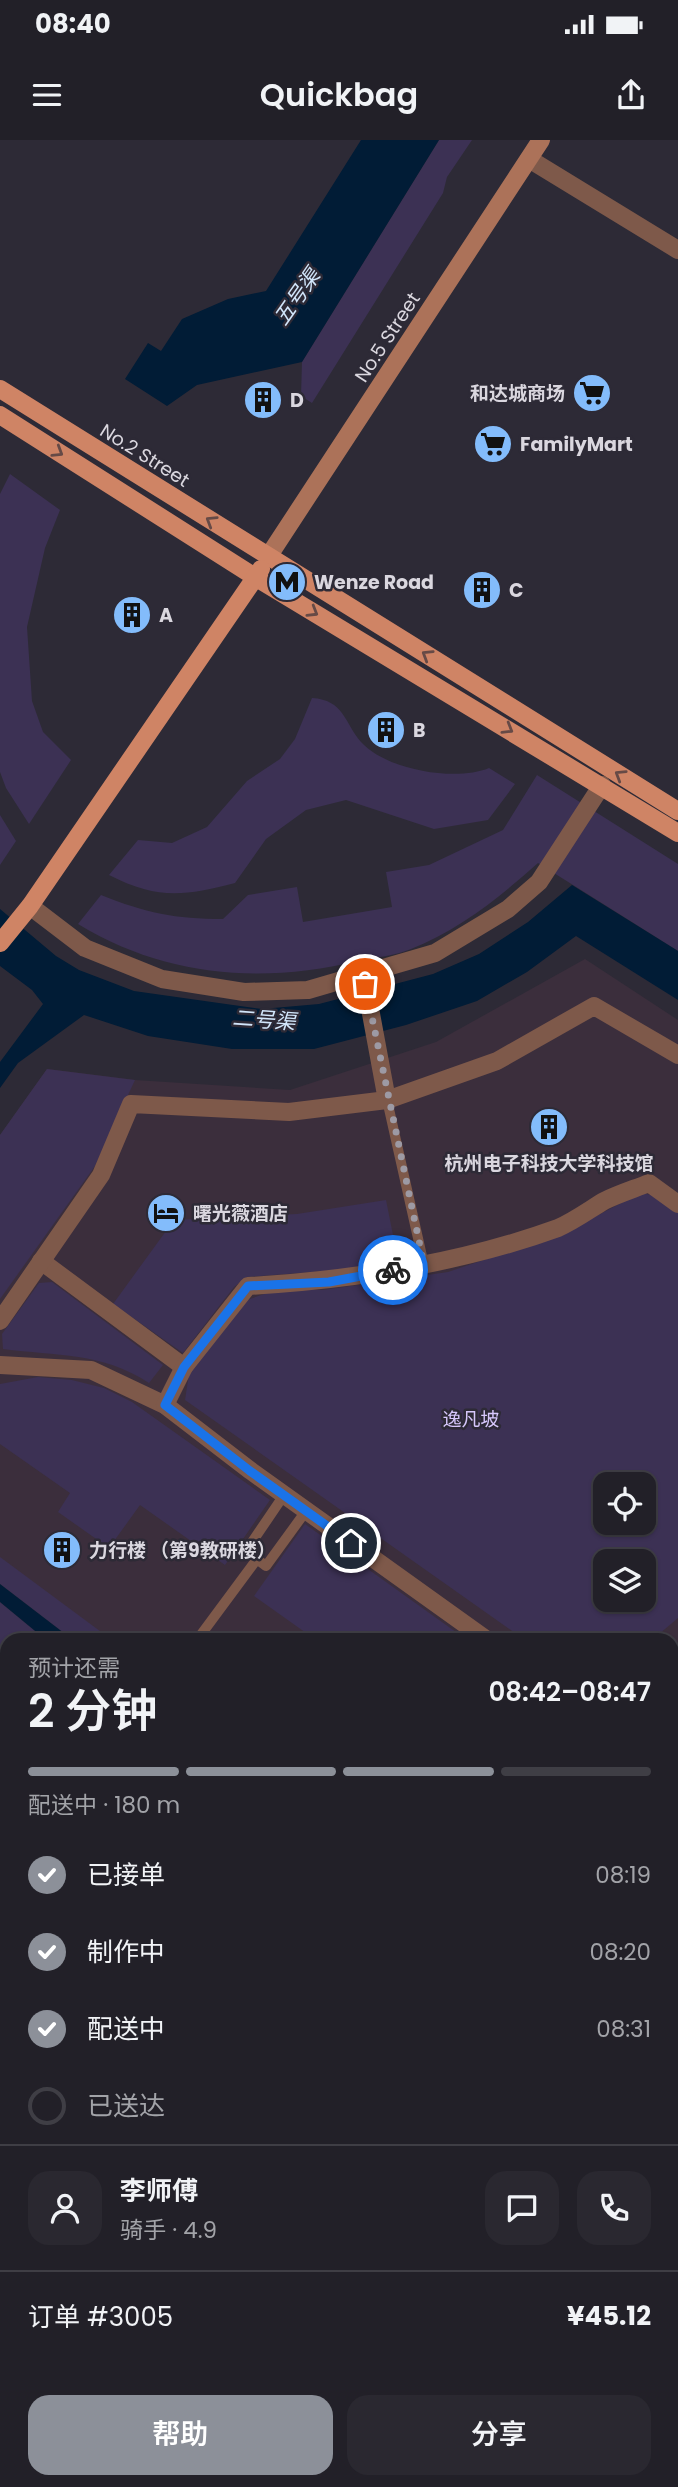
<!DOCTYPE html>
<html lang="zh">
<head>
<meta charset="utf-8">
<style>
  :root { --surface:#222028; --page:#2a2830; --text:#f1f3f6; --muted:#a2a3a8; --line:#3f3e45; --accent:#8c9099 }
  body { margin:0; font-family:Poppins,"Noto Sans SC",sans-serif; background:var(--page); color:var(--text); height:100vh; display:flex; flex-direction:column; font-size:26px; white-space:nowrap }
  * { box-sizing:border-box; margin:0 }
  p { font-size:23px; color:var(--muted) }
  .icon { flex:none; width:38px; height:38px; fill:none; stroke:currentColor; stroke-width:2; stroke-linecap:round; stroke-linejoin:round }
  .map { position:relative; flex:1; overflow:hidden }
  .side { position:absolute; left:0px; top:1493px; width:679px; height:856px; display:flex; flex-direction:column; background:var(--surface); border-radius:21px 21px 0 0; box-shadow:0 2px 5px #0004,0 0 0 2px var(--line) }
  .side>* { flex:none }
  .buttons { position:absolute; left:593px; top:1332px; display:grid; gap:14px }
  .buttons a { display:grid; place-items:center; width:63px; height:63px; border-radius:14px; background:var(--surface); box-shadow:0 2px 5px #0004,0 0 0 2px var(--line); font-size:35px }
  .pin { position:absolute; display:grid; place-items:center; width:60px; height:60px; color:#fff; margin:-30px; border:4px solid #fff; border-radius:50%; box-shadow:0 2px 7px #0007 }
  .courier { position:absolute; display:grid; place-items:center; width:70px; height:70px; margin:-35px; border:5px solid #1a73e8; border-radius:50%; background:#fff; color:#222; box-shadow:0 2px 9px #0007 }
  .head em { font-style:normal; font-weight:600 }
  .head div { display:flex; flex-direction:column-reverse }
  .head { display:flex; align-items:center; justify-content:space-between; height:119px; padding:0 28px }
  h1 { font-size:46px; font-weight:600; line-height:52px }
  .bar { display:grid; grid-template-columns:repeat(4,1fr); gap:10px 7px; align-content:center; height:84px; padding:0 28px }
  .bar i { height:9px; border-radius:5px; background:var(--line) }
  .bar .current { background:var(--accent) }
  .bar p { grid-column:span 4 }
  .line { display:flex; align-items:center; gap:18px; padding:0 28px; border-top:2px solid var(--line) }
  .line div { flex:1 }
  .round { display:grid; place-items:center; flex:none; width:74px; height:74px; border-radius:21px; background:var(--page) }
  ol { padding:0 28px; list-style:none }
  li { display:flex; align-items:center; gap:21px; height:77px }
  li p { margin-inline-start:auto }
  li .icon { padding:7px; border-radius:50%; background:var(--accent); color:#fff; stroke-width:4 }
  li:last-child { color:var(--muted) }
  li i { width:38px; height:38px; border:4px solid var(--line); border-radius:50% }
  .cta { display:flex; gap:14px; margin-top:auto; padding:14px 28px }
  .cta a { flex:1; height:80px; border-radius:21px; background:var(--accent); color:#fff; font-size:28px; font-weight:600; line-height:80px; text-align:center }
  .cta a+a { background:var(--page); color:var(--text) }
  .status { display:flex; justify-content:space-between; align-items:center; height:49px; padding:0 35px; background:var(--surface); direction:ltr }
  .status svg { height:19px; fill:currentColor }
  header { display:flex; justify-content:space-between; align-items:center; height:91px; padding:0 28px; background:var(--surface); font-size:32px; font-weight:600 }
  .map>svg:first-child { display:block }
</style>
</head>
<body>
<div class="status"><b>08:40</b><svg viewBox="0 0 49 12"><path d="M0 12V9h3v3zM5 12V6h3v6zM10 12V3h3v9zM15 12V0h3v12zM26 1h20v11H26zM47 4h2v5h-2z"/></svg></div>
<header><svg class="icon" aria-label="menu" viewBox="0 0 24 24"><path d="M4 6h16M4 12h16M4 18h16"/></svg>Quickbag<svg class="icon" aria-label="share" viewBox="0 0 24 24"><path d="M12 15V3M7 8l5-5 5 5M5 13v7h14v-7"/></svg></header>
<div class="map">
<svg width="678" height="2347" viewBox="0 0 678 2347">
  <rect width="100%" height="100%" fill="#2d2a36"/>
  <!-- education -->
  <path fill="#3b2e3c" fill-rule="evenodd" d="M585,819L678,880V2347H0V995L47,929L135,940L290,950L436,902ZM606,1344H644V1382H606ZM606,1421H644V1460H606ZM7,1500H672V2342H7Z"/>
  <!-- green -->
  <g fill="#3c3154" fill-rule="evenodd">
    <polygon points="439,0 472,0 447,37 443,53 312,263 301,256 302,222"/>
    <polygon points="10,334 60,370 45,408 27,487 32,561 43,592 71,620 29,684 6,648 0,632 0,354"/>
    <path d="M312,558C344,560 344,582 361,602C386,630 456,642 489,628L515,644L488,680L434,689L346,660L306,670L266,699L235,743C184,756 158,760 109,735L138,700L172,703L207,687L247,641L280,619L295,599Z"/>
    <path d="M537,635L678,724V811L538,723C500,757 459,790 411,809C395,816 376,817 359,821C261,844 165,837 78,784L101,755C146,773 175,779 223,779L248,755L297,747L303,782L392,767L386,732L429,725L503,690Z"/>
    <polygon points="0,675 16,701 0,725"/>
    <polygon points="47,929 135,940 95,1026 0,1159 0,995"/>
    <path d="M640,1053L658,1056L678,1070V1478L652,1500H525L185,1260L189,1234L244,1161L276,1150H323L448,1132L566,1092ZM606,1344H644V1382H606ZM606,1421H644V1460H606Z"/>
    <polygon points="386,1060 398,1120 338,1130 247,1137 234,1147 183,1213 113,1164 174,1080 297,1074"/>
    <path d="M52,1142L163,1225L149,1243C102,1212 56,1216 3,1209L2,1194L39,1143Z"/>
    <polygon points="38,1237 72,1240 104,1248 132,1262 270,1360 225,1425 140,1365 109,1408 58,1372 70,1353 0,1304 0,1244"/>
    <polygon points="305,1384 467,1500 316,1500 254,1456"/>
    <polygon points="0,1417 112,1500 73,1500 0,1444"/>
    <polygon points="0,1462 46,1500 7,1500 7,1516 0,1510"/>
    <polygon points="0,1812 7,1817 7,2056 0,2053"/>
    <polygon points="672,1995 678,1999 678,2102 672,2110"/>
    <polygon points="678,2152 678,2347 534,2347 538,2342 672,2342 672,2160"/>
    <polygon points="49,2342 160,2342 168,2347 44,2347"/>
  </g>
  <!-- water -->
  <g fill="#011c36">
    <polygon points="361,0 439,0 302,222 197,245 167,266 125,239 148,203 161,211 182,179 228,159 266,151"/>
    <polygon points="572,745 678,811 678,860 576,796 527,832 477,861 406,885 314,909 232,909 148,896 84,875 18,923 0,948 0,922 43,864 32,850 0,826 0,769 56,816 79,830 134,851 262,869 319,864 433,834 479,814 528,782"/>
    <polygon points="0,1444 73,1500 46,1500 0,1462"/>
  </g>
  <g fill="none" stroke-linecap="round" stroke-linejoin="round">
    <!-- service -->
    <g stroke="#7e594a" stroke-width="10">
      <polyline points="387,960 424,1125"/>
      <polyline points="284,1355 246,1411 266,1426 306,1371"/>
      <polyline points="197,1500 257,1419"/>
      <polyline points="672,1625 678,1630"/>
      <polyline points="0,1692 7,1697"/>
      <polyline points="0,1735 7,1724"/>
      <polyline points="672,1777 678,1781"/>
      <polyline points="672,1991 678,1995"/>
    </g>
    <!-- minor -->
    <g stroke="#7e594a" stroke-width="18">
      <polyline points="529,19 678,110"/>
      <polyline points="30,766 85,808 162,839 244,852 308,850 435,813 508,769 539,742 602,645"/>
      <polyline points="364,836 387,960"/>
      <polyline points="41,1121 184,1227"/>
      <polyline points="0,1181 101,1035 131,964 289,972 387,960 497,921 594,866 678,915"/>
      <polyline points="0,1225 91,1230 165,1265 251,1331 487,1500"/>
      <path d="M165,1265L184,1227L248,1146C353,1140 459,1124 558,1088C574,1081 589,1070 604,1061C618,1054 634,1049 649,1043L678,1064"/>
      <polyline points="672,1530 678,1524"/>
      <polyline points="0,1790 7,1795"/>
      <polyline points="672,2160 678,2152"/>
      <polyline points="0,2167 7,2168"/>
      <polyline points="198,2342 206,2347"/>
      <polyline points="0,2347 7,2338"/>
      <polyline points="534,2347 538,2342"/>
    </g>
    <!-- secondary -->
    <polyline stroke="#ac7259" stroke-width="18" points="268,417 541,0"/>
    <!-- primary -->
    <g stroke="#cf8465" stroke-width="18">
      <polyline points="0,249 678,671"/>
      <polyline points="0,275 255,437 678,693"/>
      <polyline points="0,803 30,766 261,429"/>
    </g>
  </g>
  <!-- one-way arrows -->
  <defs><path id="oneway-chevron" d="M-2-3.5L2.5 0L-2 3.5" fill="none" stroke-width="1.6" stroke-linecap="round" stroke-linejoin="round" transform="scale(1.75)"/></defs>
  <g stroke="#664a46">
    <use href="#oneway-chevron" transform="translate(58 312) rotate(32)"/>
    <use href="#oneway-chevron" transform="translate(211 381) rotate(-148)"/>
    <use href="#oneway-chevron" transform="translate(313 472) rotate(31)"/>
    <use href="#oneway-chevron" transform="translate(427 515) rotate(-148)"/>
    <use href="#oneway-chevron" transform="translate(508 589) rotate(31)"/>
    <use href="#oneway-chevron" transform="translate(620 635) rotate(-148)"/>
  </g>
  <g fill="none" stroke-linecap="round" stroke-linejoin="round">
    <!-- done -->
    <polyline stroke="#9d9aa4" stroke-width="7" stroke-dasharray="0 12.6" points="365,844 424,1125 393,1130"/>
    <!-- route -->
    <polyline stroke="#1a73e8" stroke-width="9" points="351,1403 250,1331 165,1265 184,1227 248,1146 329,1142 393,1130"/>
  </g>
  <!-- icons -->
  <defs>
    <symbol id="supermarket-disc" viewBox="-11 -11 22 22"><circle r="9.5" fill="#83bcfb" stroke="#2d2a36"/><path d="M-6-5.5h2.5l.6 2H6L4.5 2H-2.5L-4.4-4H-6ZM-1.5 3.2a1.3 1.3 0 1 0 .1 0ZM3 3.2a1.3 1.3 0 1 0 .1 0Z" fill="#111"/></symbol>
    <symbol id="building-disc" viewBox="-11 -11 22 22"><circle r="9.5" fill="#83bcfb" stroke="#2d2a36"/><path d="M-4-6H4V6H1V3H-1V6H-4ZM-2.5-4.3h1.7v1.8h-1.7ZM.8-4.3h1.7v1.8H.8ZM-2.5-1h1.7V.8h-1.7ZM.8-1h1.7V.8H.8Z" fill="#111"/></symbol>
    <symbol id="metro-disc" viewBox="-11 -11 22 22"><circle r="9.5" fill="#83bcfb" stroke="#2d2a36"/><path d="M-5.5 5V-5H-3L0 0L3-5H5.5V5H3V-.5L0 4L-3-.5V5Z" fill="#111"/></symbol>
    <symbol id="hotel-disc" viewBox="-11 -11 22 22"><circle r="9.5" fill="#83bcfb" stroke="#2d2a36"/><path d="M-6-4.5h1.5V1H6V5H4.5V3h-9V5H-6ZM-4 0a1.8 1.8 0 1 1 3.6 0ZM.5 0V-2.5h3Q6-2.5 6 0Z" fill="#111"/></symbol>
  </defs>
  <g fill-rule="evenodd">
    <use href="#supermarket-disc" x="570" y="231" width="44" height="44"/>
    <use href="#building-disc" x="241" y="238" width="44" height="44"/>
    <use href="#supermarket-disc" x="471" y="282" width="44" height="44"/>
    <use href="#metro-disc" x="265" y="420" width="44" height="44"/>
    <use href="#building-disc" x="460" y="428" width="44" height="44"/>
    <use href="#building-disc" x="110" y="453" width="44" height="44"/>
    <use href="#building-disc" x="364" y="568" width="44" height="44"/>
    <use href="#building-disc" x="527" y="965" width="44" height="44"/>
    <use href="#hotel-disc" x="144" y="1051" width="44" height="44"/>
    <use href="#building-disc" x="40" y="1388" width="44" height="44"/>
  </g>
  <g text-anchor="middle" stroke-width="5" stroke-linejoin="round" paint-order="stroke">
    <!-- street labels -->
    <g font-size="19" fill="#dad7df" stroke="#2d2a36">
      <text transform="translate(387 197) rotate(-57)" y="7">No.5 Street</text>
      <text transform="translate(145 315) rotate(32)" y="7">No.2 Street</text>
    </g>
    <!-- poi labels -->
    <g font-size="19" font-weight="bold" fill="#dad7df" stroke="#2d2a36" text-anchor="start">
      <text x="565" y="260" text-anchor="end">和达城商场</text>
      <text x="290" y="267">D</text>
      <text x="520" y="311">FamilyMart</text>
      <text x="314" y="449">Wenze Road</text>
      <text x="509" y="457">C</text>
      <text x="159" y="482">A</text>
      <text x="413" y="597">B</text>
      <text x="549" y="1030" text-anchor="middle">杭州电子科技大学科技馆</text>
      <text x="193" y="1080">曙光薇酒店</text>
      <text x="89" y="1417">力行楼 （第9教研楼）</text>
    </g>
    <!-- park labels -->
    <g font-size="19" fill="#d6c7fb" stroke="#2d2a36">
      <text x="471" y="1286">逸凡坡</text>
    </g>
    <!-- water labels -->
    <g font-size="21" font-style="italic" fill="#d2e6fb" stroke="#2d2a36">
      <text transform="translate(297 157) rotate(-55)" y="7">五号渠</text>
      <text transform="translate(264 880) rotate(4)" y="7">二号渠</text>
    </g>
  </g>
</svg>
<div class="buttons">
<a><svg class="icon" aria-label="locate" viewBox="0 0 24 24"><circle cx="12" cy="12" r="6"/><path d="M12 2v4M12 18v4M2 12h4M18 12h4"/></svg></a>
<a><svg class="icon" aria-label="layers" viewBox="0 0 24 24"><path d="M12 4l9 5-9 5-9-5zM3 14l9 5 9-5"/></svg></a>
</div>
<div class="pin" style="left:365px;top:844px;background:#ea580c"><svg class="icon" aria-label="bag" viewBox="0 0 24 24"><path d="M5 8h14l-1 12H6zM9 8a3 3 0 0 1 6 0"/></svg></div>
<div class="pin" style="left:351px;top:1403px;background:#1f2937"><svg class="icon" aria-label="home" viewBox="0 0 24 24"><path d="M3 11l9-7 9 7M6 9v11h12V9"/></svg></div>
<div class="courier" style="left:393px;top:1130px"><svg class="icon" aria-label="bike" viewBox="0 0 24 24"><circle cx="6" cy="16" r="4"/><circle cx="18" cy="16" r="4"/><path d="M6 16l4-8h5l3 8M10 8l3 8H6M13 5h3"/></svg></div>
<section class="side">
<div class="head"><div><h1>2 分钟</h1><p>预计还需</p></div><em>08:42–08:47</em></div>
<div class="bar"><i class="current"></i><i class="current"></i><i class="current"></i><i></i><p>配送中 · 180 m</p></div>
<ol>
<li><svg class="icon" aria-label="check" viewBox="0 0 24 24"><path d="M5 12l5 5 9-10"/></svg>已接单<p>08:19</p></li>
<li><svg class="icon" aria-label="check" viewBox="0 0 24 24"><path d="M5 12l5 5 9-10"/></svg>制作中<p>08:20</p></li>
<li><svg class="icon" aria-label="check" viewBox="0 0 24 24"><path d="M5 12l5 5 9-10"/></svg>配送中<p>08:31</p></li>
<li><i></i>已送达</li>
</ol>
<div class="line" style="height:126px"><a class="round"><svg class="icon" aria-label="person" viewBox="0 0 24 24"><circle cx="12" cy="8" r="4"/><path d="M4 21q1-7 8-7t8 7"/></svg></a><div><b>李师傅</b><p>骑手 · 4.9</p></div><a class="round"><svg class="icon" aria-label="chat" viewBox="0 0 24 24"><path d="M4 5h16v11H9l-5 4z"/></svg></a><a class="round"><svg class="icon" aria-label="phone" viewBox="0 0 24 24"><path d="M5 4h4l2 5-3 2q2 4 5 5l2-3 5 2v4C11 20 4 13 5 4z"/></svg></a></div>
<div class="line" style="height:91px"><div>订单 #3005</div><b>¥45.12</b></div>
<div class="cta"><a>帮助</a><a>分享</a></div>
</section>
</div>
</body>
</html>
